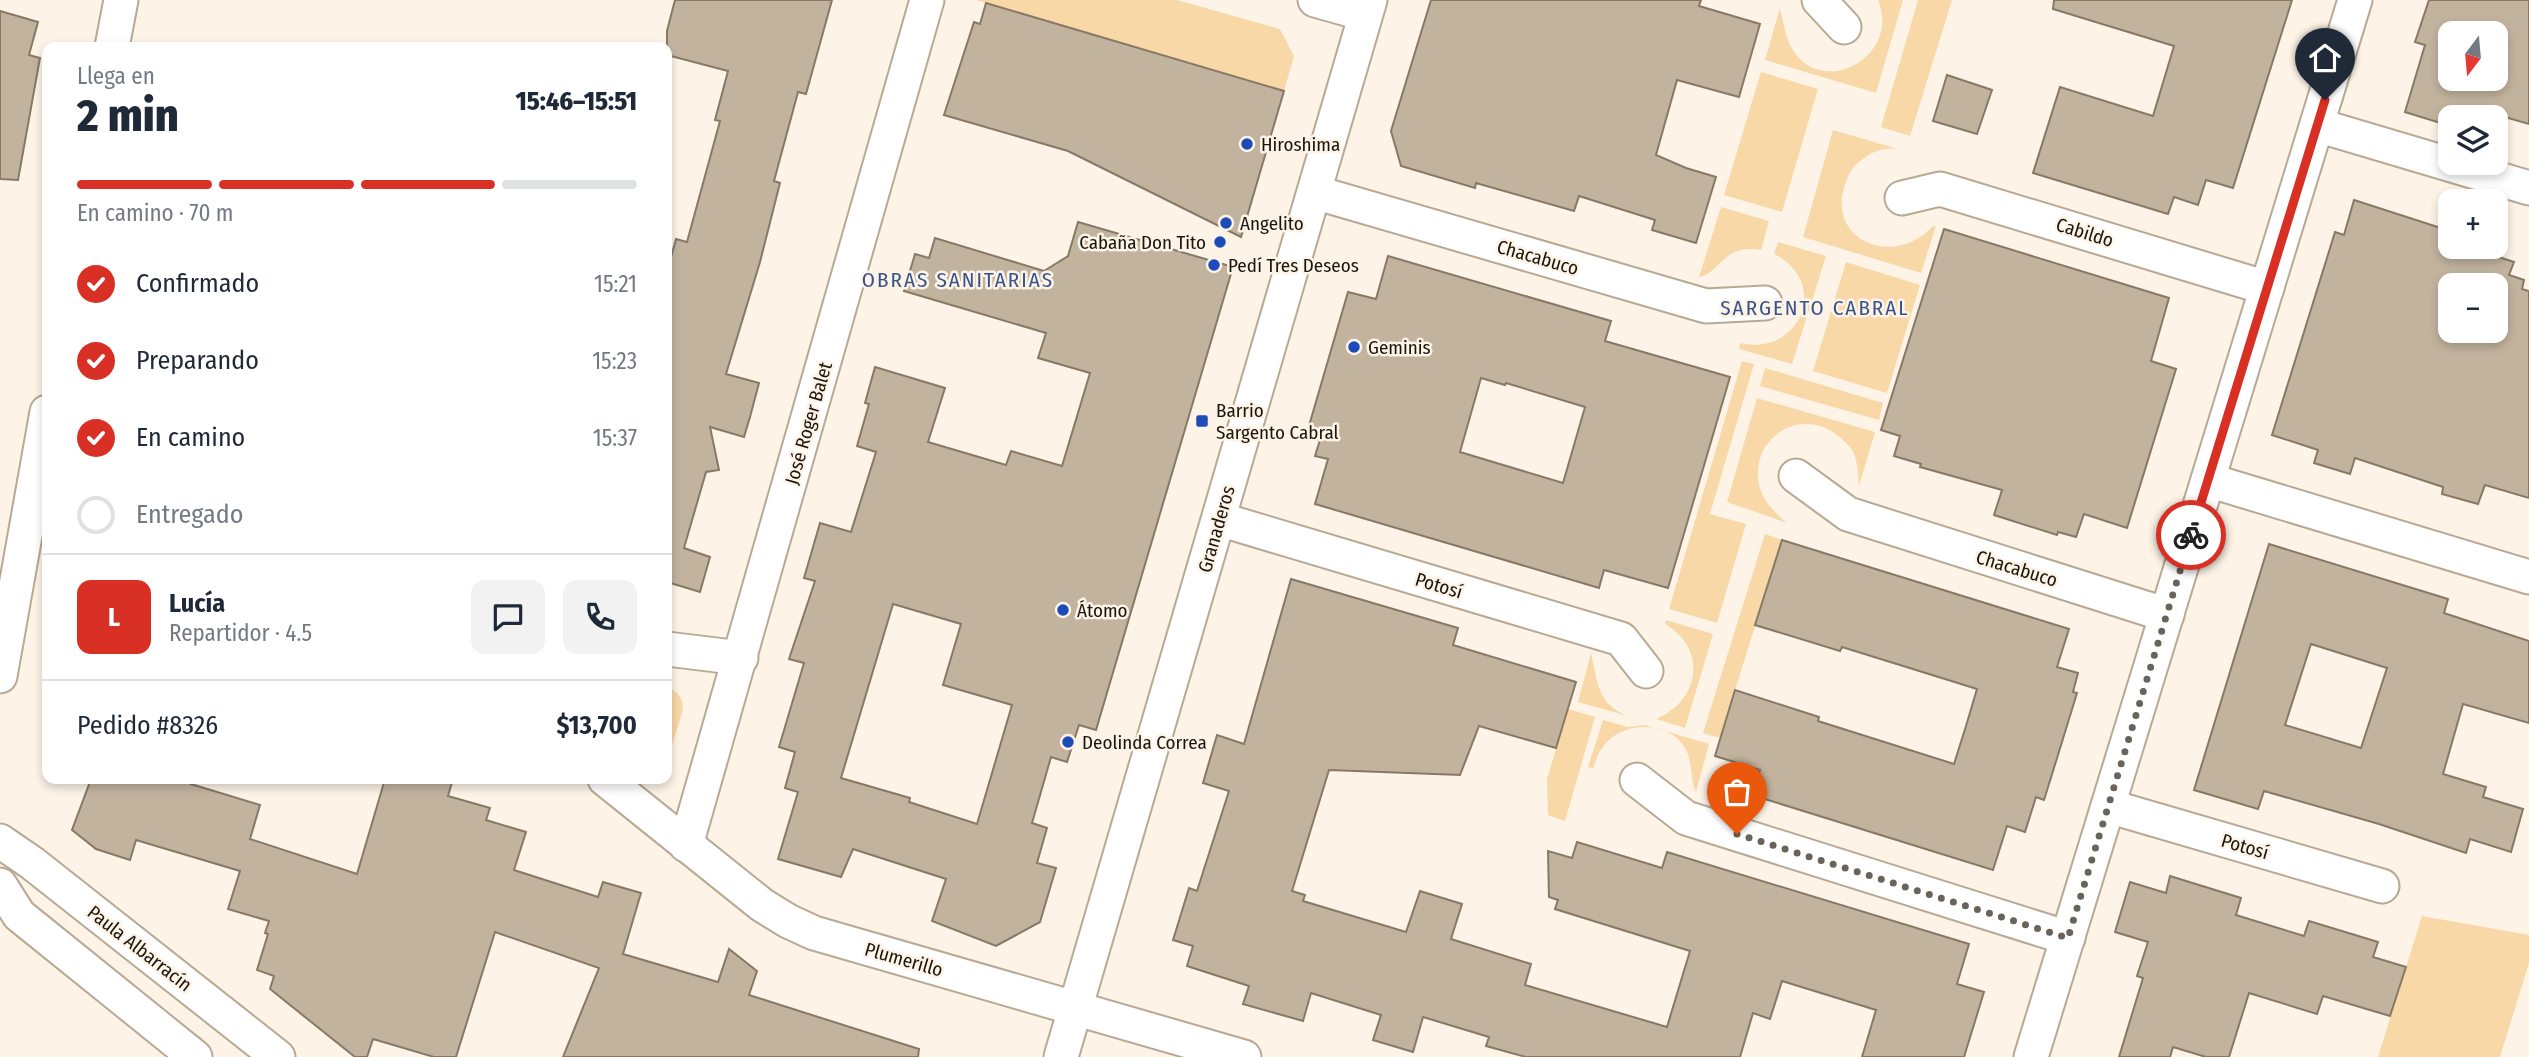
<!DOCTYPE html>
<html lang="es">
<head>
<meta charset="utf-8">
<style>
  :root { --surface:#fff; --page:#f2f2f3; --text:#1f2937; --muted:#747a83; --line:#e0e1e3; --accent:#d93025 }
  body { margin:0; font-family:"Fira Sans Condensed",sans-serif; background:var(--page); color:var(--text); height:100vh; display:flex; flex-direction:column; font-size:26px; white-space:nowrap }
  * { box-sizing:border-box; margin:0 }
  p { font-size:23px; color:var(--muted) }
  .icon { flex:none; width:38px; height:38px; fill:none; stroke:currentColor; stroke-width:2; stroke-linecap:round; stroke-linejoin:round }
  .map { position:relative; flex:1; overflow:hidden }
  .details { position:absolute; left:42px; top:42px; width:630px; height:742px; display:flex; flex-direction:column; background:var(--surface); border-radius:14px; box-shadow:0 4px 10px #0003 }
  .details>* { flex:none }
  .needle { width:46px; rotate:196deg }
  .buttons { position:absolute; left:2438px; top:21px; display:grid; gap:14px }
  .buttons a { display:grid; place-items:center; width:70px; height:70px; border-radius:14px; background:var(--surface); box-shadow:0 4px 10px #0003; font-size:35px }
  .pin { position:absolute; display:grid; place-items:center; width:60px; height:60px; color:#fff; margin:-72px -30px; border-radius:50% 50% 50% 0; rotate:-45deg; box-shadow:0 0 7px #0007 }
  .pin .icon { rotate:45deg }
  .courier { position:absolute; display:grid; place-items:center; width:70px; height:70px; margin:-35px; border:5px solid #d93025; border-radius:50%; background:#fff; color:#222; box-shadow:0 2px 9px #0007 }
  .headline em { font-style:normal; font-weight:800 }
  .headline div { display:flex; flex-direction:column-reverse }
  .headline { display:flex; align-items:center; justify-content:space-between; height:119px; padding:0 35px }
  h1 { font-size:46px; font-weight:800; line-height:52px }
  .bar { display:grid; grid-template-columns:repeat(4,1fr); gap:10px 7px; align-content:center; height:84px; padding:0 35px }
  .bar i { height:9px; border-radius:5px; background:var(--line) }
  .bar .selected { background:var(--accent) }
  .bar p { grid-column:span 4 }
  .line { display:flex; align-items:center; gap:18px; padding:0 35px; border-top:2px solid var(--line) }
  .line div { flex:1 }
  .round { display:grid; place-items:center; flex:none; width:74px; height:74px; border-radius:14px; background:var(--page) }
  ol { padding:0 35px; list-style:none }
  li { display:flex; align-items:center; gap:21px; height:77px }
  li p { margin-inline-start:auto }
  li .icon { padding:7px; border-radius:50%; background:var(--accent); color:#fff; stroke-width:4 }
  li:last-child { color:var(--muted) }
  li i { width:38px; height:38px; border:4px solid var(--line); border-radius:50% }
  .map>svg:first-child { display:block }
</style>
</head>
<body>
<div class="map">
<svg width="2529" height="1057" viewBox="0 0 2529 1057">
  <rect width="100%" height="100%" fill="#fdf4e7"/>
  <!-- green -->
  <g fill="#f9d8a8">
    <polygon points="976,0 1177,0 1280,29 1294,56 1284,91"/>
    <path d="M1878,0H1903L1876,93L1765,60L1780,8C1783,21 1785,33 1790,45C1819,102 1902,57 1878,0Z"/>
    <polygon points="1918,0 1952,0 1910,136 1881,127"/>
    <polygon points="1761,72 1818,89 1782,212 1724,195"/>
    <path d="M1833,130L1898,149C1885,147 1873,151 1863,159C1853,165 1848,174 1845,185C1826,240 1894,269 1933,226H1936L1921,273L1803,237Z"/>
    <path d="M1721,207L1769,221L1761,250C1723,243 1720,274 1699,277Z"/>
    <path d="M1778,242L1826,256L1792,364L1739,349L1740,343C1800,357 1831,282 1774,254Z"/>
    <polygon points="1846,262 1920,285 1887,393 1813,371"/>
    <polygon points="1742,361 1754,364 1710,514 1746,524 1717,623 1669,609"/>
    <polygon points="1765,368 1883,403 1879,420 1760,386"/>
    <path d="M1757,398L1875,432L1859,486C1858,476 1858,464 1854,454C1851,446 1842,439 1836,434C1798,407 1750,439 1759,484C1762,500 1775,513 1787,523L1727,502Z"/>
    <polygon points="1765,534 1782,540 1720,738 1703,733"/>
    <path d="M1666,620L1713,634L1685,728L1656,719C1700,701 1708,649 1665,624Z"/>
    <path d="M1591,653C1598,683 1597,706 1631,717L1578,702Z"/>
    <path d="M667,687C678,692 683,697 683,710L667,761Z"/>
    <polygon points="1568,709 1595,717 1565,821 1548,815 1547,779"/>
    <path d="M1603,720L1628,727L1645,725L1709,744L1696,792C1689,777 1694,760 1683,745C1667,722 1629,722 1609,740C1600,748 1597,757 1593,768L1588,767Z"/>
    <polygon points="2422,916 2529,935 2529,963 2500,1057 2378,1057"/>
  </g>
  <!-- building -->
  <g fill="#c2b39e" stroke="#877966" stroke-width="2" fill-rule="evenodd">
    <polygon points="675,0 832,0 806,94 798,92 774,181 780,183 760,262 726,374 759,383 750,417 744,437 710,427 719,470 706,472 684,548 710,557 700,592 667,582 667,272 676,239 687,242 720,121 715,120 728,71 667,55 667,31"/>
    <polygon points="1431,0 1701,0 1699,6 1760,24 1739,97 1677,80 1656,155 1686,168 1716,177 1696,243 1652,230 1655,220 1579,196 1574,211 1476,183 1475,188 1401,166 1391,131"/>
    <polygon points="2054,0 2292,0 2233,188 2206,180 2198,205 2174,197 2168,214 2033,173 2060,87 2153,116 2174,46 2053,9"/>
    <path d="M2429,0H2529V124L2477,109L2473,117H2450V126L2405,112L2425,45L2415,42ZM2450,33H2496V79H2450Z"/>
    <polygon points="986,3 1284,91 1241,237 1068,151 944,115 974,22 980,24"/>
    <polygon points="0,11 38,22 29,55 40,58 18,180 0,179"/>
    <polygon points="1947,75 1992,90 1977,134 1933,121"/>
    <path d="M2354,200L2450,231L2446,247H2467L2514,262L2509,275L2524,280L2522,289L2529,291V498L2485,485L2478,504L2442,494L2443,487L2355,458L2350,474L2314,463L2318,450L2272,435L2335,232L2344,235ZM2450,285H2496V331H2450Z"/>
    <path d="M1078,222L1233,267L1096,730L1079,725L1067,762L1051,757L1032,823L1047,828L1037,863L1056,868L1040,922L996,946L932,921L946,879L853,849L841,877L778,859L798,792L785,788L795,752L779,747L804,663L789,659L815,581L804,578L820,523L851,532L876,452L857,446L869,404L865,403L875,367L945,388L928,442L1006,465L1011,451L1062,466L1090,373L1038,358L1046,333L904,291L915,254L929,258L935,238L1044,271L1068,256ZM893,604L961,624L943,685L1012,705L977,824L909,802L910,798L841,778Z"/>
    <polygon points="1944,229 2169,298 2151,361 2176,369 2127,528 2084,514 2076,537 2058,532 2057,535 1994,515 2002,490 1920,467 1921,464 1894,456 1900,436 1881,430"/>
    <path d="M1388,256L1611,321L1605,341L1730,377L1668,588L1604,570L1599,588L1315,504L1328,459L1315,456L1320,440L1306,436L1348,292L1376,299ZM1481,378L1505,385L1506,383L1585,407L1563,483L1460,452Z"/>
    <polygon points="1782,540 2069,629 2057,667 2078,673 2073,692 2077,693 2058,755 2044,800 2036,797 2025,832 2007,826 1993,870 1752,795 1760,770 1715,756 1735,690 1819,717 1818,721 1954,764 1966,726 1977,689 1842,647 1840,651 1755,625"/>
    <path d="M2269,544L2448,599L2444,613L2529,641V723L2463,704L2443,774L2486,787L2483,797L2523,809L2511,852L2470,839L2466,853L2379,824L2264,791L2258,809L2194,790ZM2311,644L2387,668L2361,748L2285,725Z"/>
    <polygon points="1291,579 1458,628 1453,645 1576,682 1556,748 1479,726 1460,775 1329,770 1292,891 1305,895 1303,901 1406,932 1420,891 1462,904 1451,939 1531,964 1525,985 1667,1027 1690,951 1555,909 1558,900 1549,897 1548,851 1572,858 1577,842 1662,868 1667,852 1969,944 1957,984 1984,992 1964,1057 1862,1057 1876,1010 1782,981 1770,1019 1753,1013 1740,1057 1526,1057 1486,1046 1489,1037 1423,1017 1413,1052 1373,1040 1381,1015 1311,993 1303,1021 1243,1004 1249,986 1187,966 1193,946 1173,940 1189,888 1197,891 1229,791 1203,783 1217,735 1244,744"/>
    <polygon points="91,779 193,779 191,784 260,805 250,839 357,874 385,779 453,779 448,796 490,808 486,820 526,832 514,870 598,897 603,882 641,893 623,954 718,982 729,949 757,971 749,995 919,1049 918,1057 563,1057 599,968 495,932 456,1057 434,1057 373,1039 367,1057 355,1057 270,989 274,976 257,970 268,934 265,933 269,921 228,909 240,871 136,840 130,860 96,849 72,830"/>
    <polygon points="2170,876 2241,898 2236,915 2304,936 2309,921 2378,942 2373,957 2406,967 2390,1016 2323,996 2317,1014 2249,993 2229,1057 2206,1057 2173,1047 2170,1057 2119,1057 2143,978 2137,976 2148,942 2115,932 2130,882 2166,893"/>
  </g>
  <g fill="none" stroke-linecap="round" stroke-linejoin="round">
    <defs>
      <g id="minor">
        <polyline points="1315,0 1365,14"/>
        <polyline points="1819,0 1844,27"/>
        <polyline points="112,47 121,0"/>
        <polyline points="2317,125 2529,188"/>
        <polyline points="1314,192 1706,306 1765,303"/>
        <polyline points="1902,198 1940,189 2267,288"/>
        <polyline points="1796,476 1848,514 2167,615"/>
        <polyline points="2208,480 2529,577"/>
        <polyline points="1219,519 1621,639 1646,671"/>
        <polyline points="667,649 741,658"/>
        <polyline points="0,676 47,412"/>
        <polyline points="605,779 762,905 788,921 814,933 1244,1057"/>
        <polyline points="1637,780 1686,818 2068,938"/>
        <polyline points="2108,806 2382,886"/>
        <polyline points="0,841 32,863 278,1057"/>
        <polyline points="686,845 927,0"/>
        <polyline points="0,885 19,915 195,1057"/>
        <polyline points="1061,1057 1370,0"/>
        <polyline points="2031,1057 2355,0"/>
      </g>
    </defs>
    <!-- minor casing -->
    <use href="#minor" stroke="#b8a994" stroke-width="37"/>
    <!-- minor -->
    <use href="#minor" stroke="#fff" stroke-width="33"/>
  </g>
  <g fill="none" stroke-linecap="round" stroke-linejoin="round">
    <!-- done -->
    <polyline stroke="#696359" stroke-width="7" stroke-dasharray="0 12.6" points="1737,834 2068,938 2191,535"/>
    <!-- route -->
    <polyline stroke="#d93025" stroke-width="9" points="2191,535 2325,100"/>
  </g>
  <!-- markers -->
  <g fill="#1d4bb9" stroke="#fdf4e7" stroke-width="2.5">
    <circle cx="1247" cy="144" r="7"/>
    <circle cx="1226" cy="223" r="7"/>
    <circle cx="1220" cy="242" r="7"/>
    <circle cx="1214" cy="265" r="7"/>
    <circle cx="1354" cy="347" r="7"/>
    <rect x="1195" y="414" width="14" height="14" rx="3.5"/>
    <circle cx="1063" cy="610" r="7"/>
    <circle cx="1068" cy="742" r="7"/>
  </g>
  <g text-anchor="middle" stroke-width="5" stroke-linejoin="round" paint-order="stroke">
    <!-- poi labels -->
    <g font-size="19" fill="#1a150d" stroke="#fdf4e7" text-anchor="start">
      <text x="1261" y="151">Hiroshima</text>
      <text x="1240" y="230">Angelito</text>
      <text x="1206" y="249" text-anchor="end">Cabaña Don Tito</text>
      <text x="1228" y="272">Pedí Tres Deseos</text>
      <text x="1368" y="354">Geminis</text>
      <text x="1216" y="417">Barrio<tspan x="1216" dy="22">Sargento Cabral</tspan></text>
      <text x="1077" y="617">Átomo</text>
      <text x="1082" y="749">Deolinda Correa</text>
    </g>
    <!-- street labels -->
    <g font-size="19" fill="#1a150d" stroke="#fdf4e7">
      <text transform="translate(2085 232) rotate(17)" y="7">Cabildo</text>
      <text transform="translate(1538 257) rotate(16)" y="7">Chacabuco</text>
      <text transform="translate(808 423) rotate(-74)" y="7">José Roger Balet</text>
      <text transform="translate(1216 529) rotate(-74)" y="7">Granaderos</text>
      <text transform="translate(2017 568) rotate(17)" y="7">Chacabuco</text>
      <text transform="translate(1439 585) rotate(17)" y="7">Potosí</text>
      <text transform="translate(2245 846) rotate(16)" y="7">Potosí</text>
      <text transform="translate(140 948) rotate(38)" y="7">Paula Albarracín</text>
      <text transform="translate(904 959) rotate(16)" y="7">Plumerillo</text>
    </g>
    <!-- neighbourhood labels -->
    <g font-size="21" letter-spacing="2" fill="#37538c" stroke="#fdf4e7">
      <text x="958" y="287">OBRAS SANITARIAS</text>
      <text x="1815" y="315">SARGENTO CABRAL</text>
    </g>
  </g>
</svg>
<div class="buttons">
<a><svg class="needle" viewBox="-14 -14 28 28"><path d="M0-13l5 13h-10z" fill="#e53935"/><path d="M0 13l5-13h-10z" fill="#747a83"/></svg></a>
<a><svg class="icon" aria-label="layers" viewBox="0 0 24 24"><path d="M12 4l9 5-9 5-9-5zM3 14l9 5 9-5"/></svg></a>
<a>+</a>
<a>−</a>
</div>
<div class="pin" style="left:1737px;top:834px;background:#ea580c"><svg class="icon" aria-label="bag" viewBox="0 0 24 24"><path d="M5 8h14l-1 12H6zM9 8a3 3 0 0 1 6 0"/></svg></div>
<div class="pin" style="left:2325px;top:100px;background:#1f2937"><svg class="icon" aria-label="home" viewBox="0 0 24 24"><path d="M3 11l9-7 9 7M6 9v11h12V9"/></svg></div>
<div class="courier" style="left:2191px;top:535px"><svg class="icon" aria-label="bike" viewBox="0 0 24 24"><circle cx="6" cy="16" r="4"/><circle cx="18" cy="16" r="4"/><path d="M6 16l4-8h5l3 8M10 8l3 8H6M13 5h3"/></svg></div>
<section class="details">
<div class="headline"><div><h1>2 min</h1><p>Llega en</p></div><em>15:46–15:51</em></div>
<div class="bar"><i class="selected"></i><i class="selected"></i><i class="selected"></i><i></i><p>En camino · 70 m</p></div>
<ol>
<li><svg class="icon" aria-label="check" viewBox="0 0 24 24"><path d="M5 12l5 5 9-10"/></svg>Confirmado<p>15:21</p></li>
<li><svg class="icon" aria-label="check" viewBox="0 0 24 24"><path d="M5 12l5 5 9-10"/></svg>Preparando<p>15:23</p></li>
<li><svg class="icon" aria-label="check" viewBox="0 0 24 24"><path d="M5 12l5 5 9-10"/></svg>En camino<p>15:37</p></li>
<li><i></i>Entregado</li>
</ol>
<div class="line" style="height:126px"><b class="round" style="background:var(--accent);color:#fff">L</b><div><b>Lucía</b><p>Repartidor · 4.5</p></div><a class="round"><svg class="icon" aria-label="chat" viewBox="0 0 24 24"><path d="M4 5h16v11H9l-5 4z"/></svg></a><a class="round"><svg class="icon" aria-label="phone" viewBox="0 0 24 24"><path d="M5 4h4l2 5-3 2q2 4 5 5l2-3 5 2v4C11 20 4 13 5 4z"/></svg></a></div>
<div class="line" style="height:91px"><div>Pedido #8326</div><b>$13,700</b></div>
</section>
</div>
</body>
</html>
